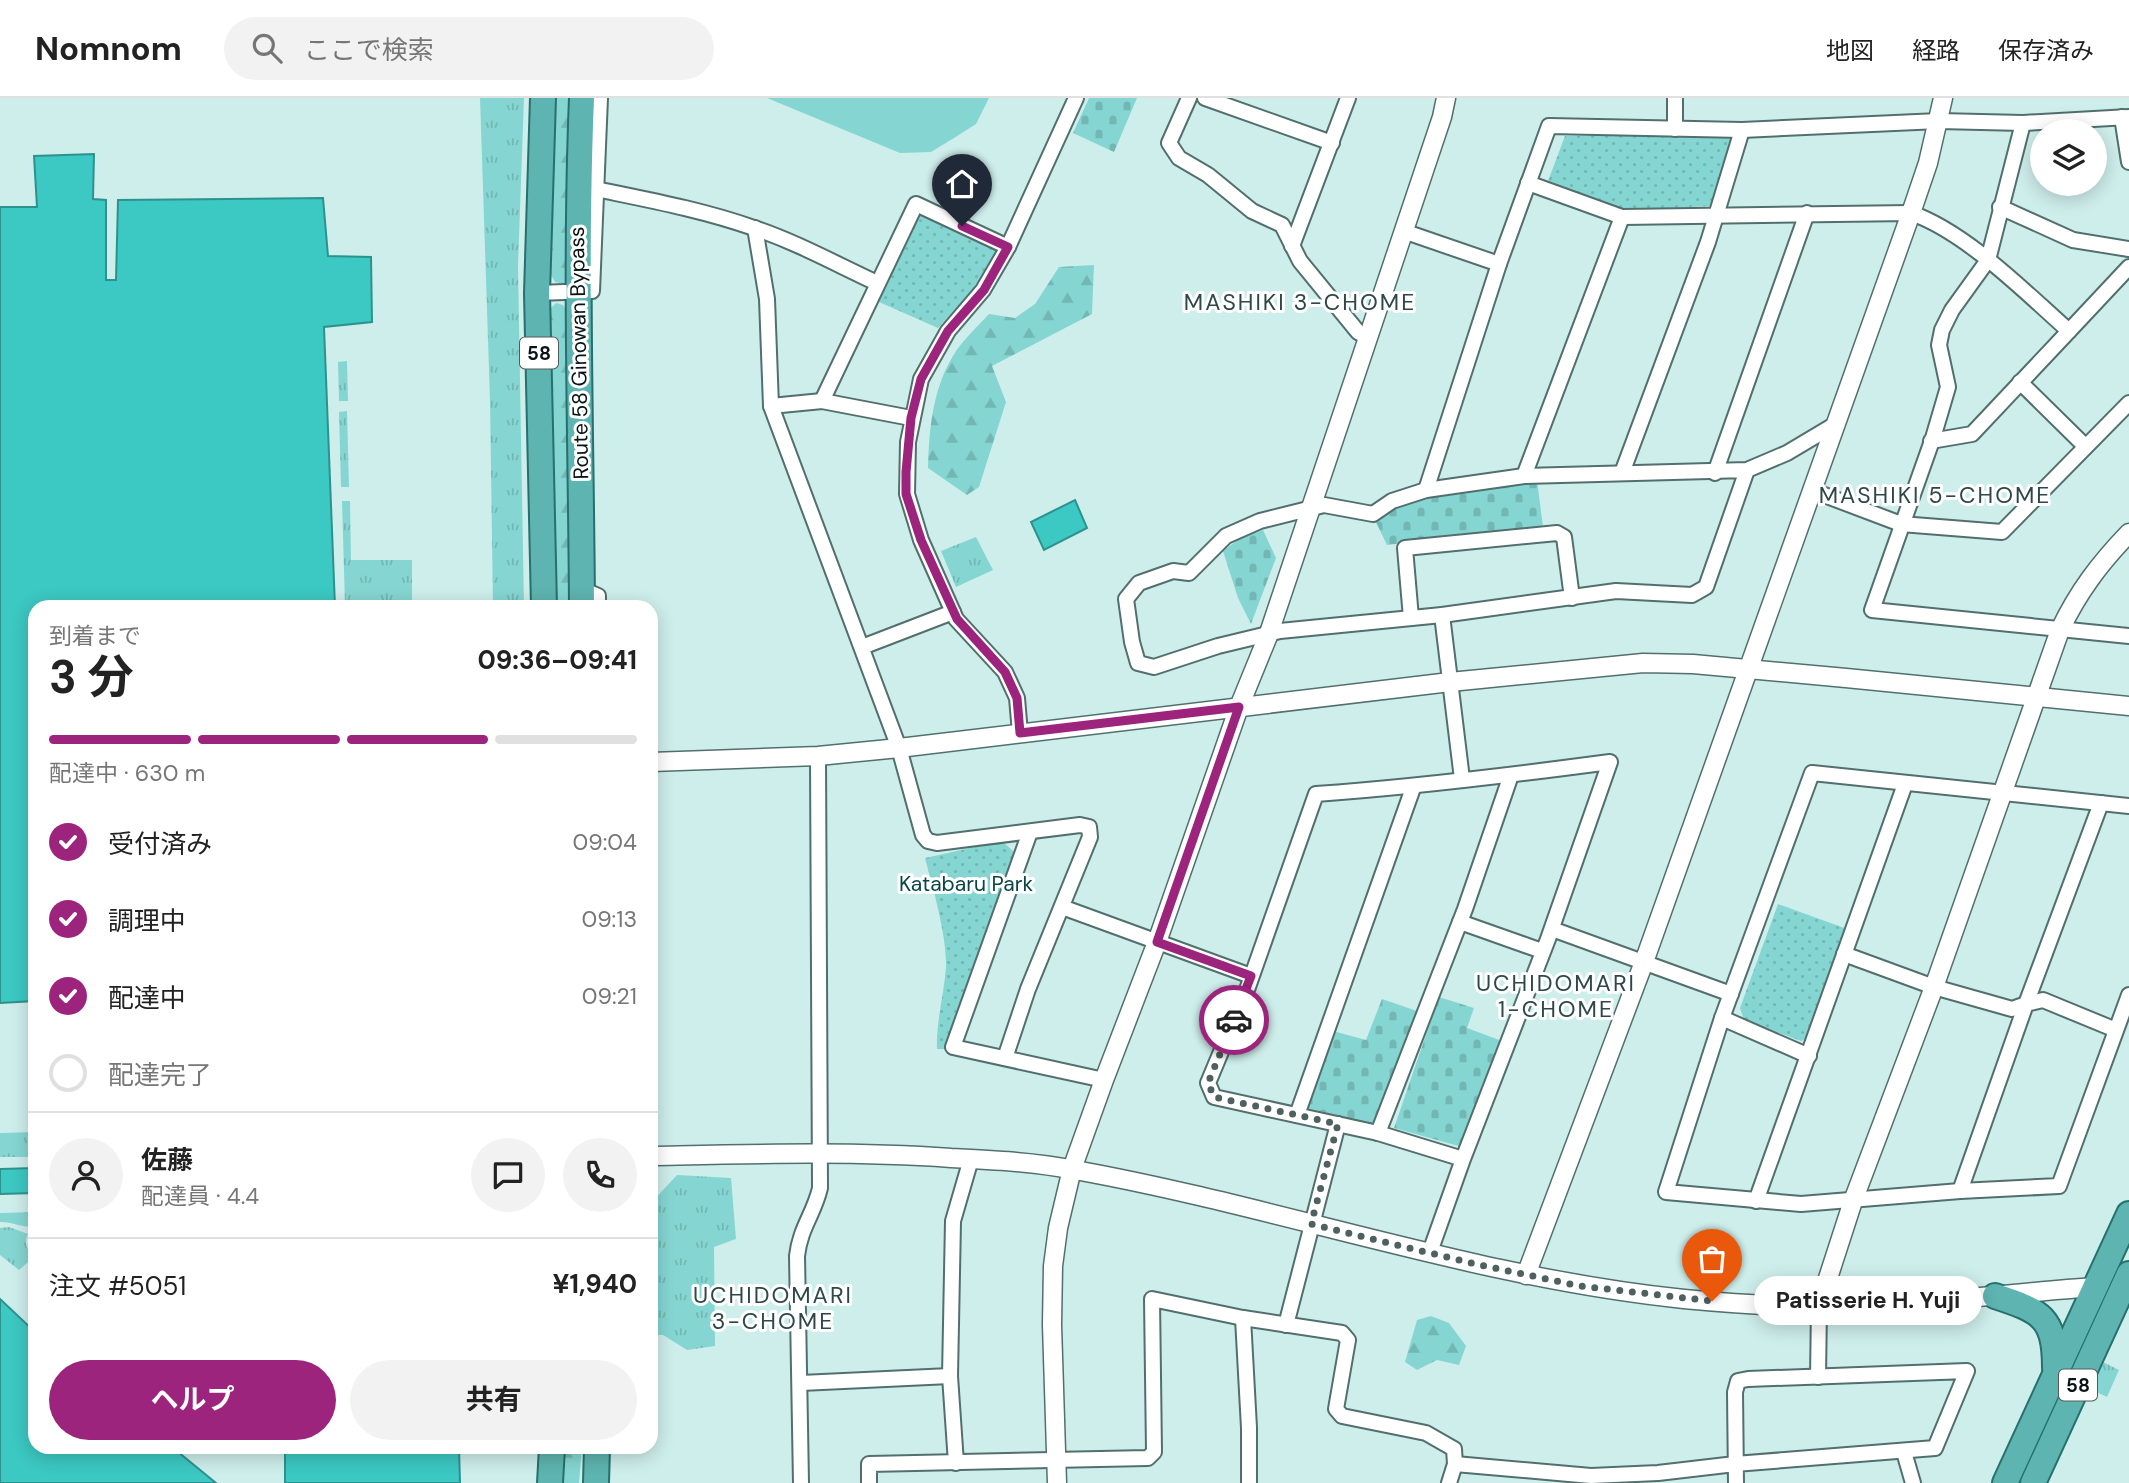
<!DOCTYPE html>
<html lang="ja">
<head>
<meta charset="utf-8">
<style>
  :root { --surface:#fff; --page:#f2f2f2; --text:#222; --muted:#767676; --line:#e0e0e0; --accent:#9d247d }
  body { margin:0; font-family:"DM Sans","Noto Sans JP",sans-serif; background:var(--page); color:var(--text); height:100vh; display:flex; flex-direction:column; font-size:26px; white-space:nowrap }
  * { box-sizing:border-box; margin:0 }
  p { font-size:23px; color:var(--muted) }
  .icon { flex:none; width:38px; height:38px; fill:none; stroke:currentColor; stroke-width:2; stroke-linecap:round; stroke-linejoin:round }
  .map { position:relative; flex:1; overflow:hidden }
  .sheet { position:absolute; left:28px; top:502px; width:630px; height:854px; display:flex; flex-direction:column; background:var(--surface); border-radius:21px; box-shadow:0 4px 18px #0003 }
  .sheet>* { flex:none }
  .tools { position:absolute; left:2030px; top:21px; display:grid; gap:14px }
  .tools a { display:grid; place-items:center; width:77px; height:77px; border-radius:50%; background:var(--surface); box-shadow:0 4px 18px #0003; font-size:35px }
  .pin { position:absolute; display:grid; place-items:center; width:60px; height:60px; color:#fff; margin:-72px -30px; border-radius:50% 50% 50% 0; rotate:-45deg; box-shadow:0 0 7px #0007 }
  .pin .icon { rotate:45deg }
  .courier { position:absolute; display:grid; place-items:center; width:70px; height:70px; margin:-35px; border:5px solid #9d247d; border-radius:50%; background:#fff; color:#222; box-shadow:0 2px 9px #0007 }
  .bubble { position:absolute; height:49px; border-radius:24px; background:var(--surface); box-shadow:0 4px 18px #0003; font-size:23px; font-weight:700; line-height:49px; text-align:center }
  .headline em { font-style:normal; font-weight:700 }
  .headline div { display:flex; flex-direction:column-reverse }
  .headline { display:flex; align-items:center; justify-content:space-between; height:119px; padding:0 21px }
  h1 { font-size:46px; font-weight:700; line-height:52px }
  .bar { display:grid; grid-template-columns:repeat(4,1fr); gap:10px 7px; align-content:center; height:84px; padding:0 21px }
  .bar i { height:9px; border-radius:5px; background:var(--line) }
  .bar .current { background:var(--accent) }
  .bar p { grid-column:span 4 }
  .line { display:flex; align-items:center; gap:18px; padding:0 21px; border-top:2px solid var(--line) }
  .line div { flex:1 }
  .round { display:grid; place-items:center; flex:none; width:74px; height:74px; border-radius:37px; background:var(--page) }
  ol { padding:0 21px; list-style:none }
  li { display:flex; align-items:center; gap:21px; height:77px }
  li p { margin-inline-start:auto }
  li .icon { padding:7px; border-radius:50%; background:var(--accent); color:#fff; stroke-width:4 }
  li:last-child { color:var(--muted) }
  li i { width:38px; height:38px; border:4px solid var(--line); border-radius:50% }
  .action { display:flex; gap:14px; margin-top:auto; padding:14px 21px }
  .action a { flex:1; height:80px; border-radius:42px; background:var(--accent); color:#fff; font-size:28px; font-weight:700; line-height:80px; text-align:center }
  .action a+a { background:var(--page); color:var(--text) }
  header { display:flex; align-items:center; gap:42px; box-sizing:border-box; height:98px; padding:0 35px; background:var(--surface); border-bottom:2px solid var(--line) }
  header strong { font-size:33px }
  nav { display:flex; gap:38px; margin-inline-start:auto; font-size:24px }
  .search { width:490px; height:63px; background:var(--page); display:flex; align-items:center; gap:18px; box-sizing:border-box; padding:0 24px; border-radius:38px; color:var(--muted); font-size:26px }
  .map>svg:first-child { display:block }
</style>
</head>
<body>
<header>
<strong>Nomnom</strong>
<div class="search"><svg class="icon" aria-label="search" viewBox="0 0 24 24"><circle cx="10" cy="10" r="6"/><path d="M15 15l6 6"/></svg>ここで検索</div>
<nav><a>地図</a><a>経路</a><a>保存済み</a></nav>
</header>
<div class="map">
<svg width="2129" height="1385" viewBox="0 0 2129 1385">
  <defs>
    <pattern id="grass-tufts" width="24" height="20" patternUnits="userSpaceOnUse" patternTransform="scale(1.75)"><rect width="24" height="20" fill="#85d6d2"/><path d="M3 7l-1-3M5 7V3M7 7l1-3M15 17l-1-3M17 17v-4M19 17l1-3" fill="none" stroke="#72b7b3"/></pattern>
    <pattern id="forest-firs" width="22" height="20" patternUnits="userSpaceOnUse" patternTransform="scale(1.75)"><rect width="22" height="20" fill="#85d6d2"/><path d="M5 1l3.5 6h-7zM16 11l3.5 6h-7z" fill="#72b7b3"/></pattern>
    <pattern id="cemetery-stones" width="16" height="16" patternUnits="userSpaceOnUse" patternTransform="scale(1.75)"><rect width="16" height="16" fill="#85d6d2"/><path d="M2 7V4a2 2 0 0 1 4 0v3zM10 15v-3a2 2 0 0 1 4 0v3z" fill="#72b7b3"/></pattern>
    <pattern id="park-dots" width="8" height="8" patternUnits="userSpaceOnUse" patternTransform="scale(1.75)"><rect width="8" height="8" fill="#85d6d2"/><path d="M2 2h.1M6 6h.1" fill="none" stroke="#72b7b3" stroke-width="1.8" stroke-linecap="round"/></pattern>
  </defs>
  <rect width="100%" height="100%" fill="#ceeeeb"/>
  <!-- grass -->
  <g fill="url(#grass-tufts)">
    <polygon points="480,0 524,0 518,168 524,509 493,509 490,302"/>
    <polygon points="347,263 348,303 339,303 338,264"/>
    <polygon points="347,313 349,389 341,389 339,314"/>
    <polygon points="342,403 350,403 351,462 412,462 412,503 345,507"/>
    <polygon points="976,439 993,472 956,489 941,453"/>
    <polygon points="35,1034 35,1059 0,1059 0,1035"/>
    <polygon points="677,1077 731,1080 736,1141 714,1149 715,1248 687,1252 663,1237 651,1237 651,1105"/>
    <path d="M35,1114V1128C25,1131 11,1123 0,1124V1115Z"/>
    <path d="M9,1129L28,1136C23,1145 27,1153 35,1158L19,1172L0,1157V1130Z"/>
    <polygon points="2103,1264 2119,1272 2107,1299 2090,1291"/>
  </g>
  <!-- forest -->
  <g fill="url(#forest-firs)">
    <polygon points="557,0 577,0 570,183 563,186 555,184 551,177 552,52"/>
    <path d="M1094,167L1092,216L992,268L1006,304L979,389L967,397L928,370C929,329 933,288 956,253C965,240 978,228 989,216L1015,220L1035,206L1059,169Z"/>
    <polygon points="556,205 563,207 568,214 570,509 553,509 547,214"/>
    <polygon points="1431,1218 1449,1225 1466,1248 1459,1267 1437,1262 1417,1272 1405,1264 1417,1222"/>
    <polygon points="563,1349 582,1349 579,1385 561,1385"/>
  </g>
  <!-- cemetery -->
  <g fill="url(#cemetery-stones)">
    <polygon points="1089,0 1137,0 1114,54 1073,35"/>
    <polygon points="1537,382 1543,429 1387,447 1374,420 1411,403 1432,397"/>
    <polygon points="1263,432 1276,460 1251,526 1238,500 1223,453 1239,441"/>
    <polygon points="1439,899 1474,910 1467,930 1502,943 1462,1049 1394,1030"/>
    <polygon points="1382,901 1417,913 1375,1027 1308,1010 1333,933 1366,942"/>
  </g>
  <!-- park -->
  <g fill="url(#park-dots)">
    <polygon points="1733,37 1711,108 1626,112 1548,83 1565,38"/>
    <polygon points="919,116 997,152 971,194 938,230 879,204"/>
    <path d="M1002,743L1014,754L946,951H937C936,923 944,897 946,869C947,839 933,790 925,760Z"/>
    <polygon points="1778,806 1850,832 1811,939 1801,943 1744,922 1740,910"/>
  </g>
  <!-- pitch -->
  <polygon fill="#85d6d2" points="767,0 989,0 976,26 954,40 931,54 900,55"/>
  <!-- water -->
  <g fill="#3cc8c3" stroke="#2d928e" stroke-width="2">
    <polygon points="94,56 93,101 106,102 106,182 116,182 118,102 323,100 328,158 371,159 372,224 324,229 335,509 35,509 35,903 0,905 0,109 37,109 34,58"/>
    <polygon points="1075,402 1087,430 1044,452 1031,424"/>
    <polygon points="35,1070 35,1095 0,1096 0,1071"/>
    <polygon points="0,1201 35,1234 32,1237 35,1239 35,1349 172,1349 216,1385 0,1385"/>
    <polygon points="285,1349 459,1349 460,1385 285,1385"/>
  </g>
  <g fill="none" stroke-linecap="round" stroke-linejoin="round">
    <defs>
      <g id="minor">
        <polyline points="1189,0 1169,45 1179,60 1208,77 1252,113 1282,127 1300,163 1358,234 1368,240"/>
        <polyline points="1205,0 1332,45"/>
        <polyline points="2122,19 2129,64"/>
        <polyline points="2023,25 1988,162 1952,212 1942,232 1939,247 1948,289 1933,340 1872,512 2129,538"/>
        <polyline points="1675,31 1675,0"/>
        <path d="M1528,85L1622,119L1911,115C1966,134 2025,194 2069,233L1972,336L1931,343"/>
        <path d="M596,91C649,102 703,112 754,130C796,144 836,166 877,185"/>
        <polyline points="2000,109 2073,142 2129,151"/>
        <polyline points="755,130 767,201 771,308 899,650 923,737 928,743 937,745 1080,727 1089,729 1090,739 1028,891 1005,960"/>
        <polyline points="1406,134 1499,166"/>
        <polyline points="1292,148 1348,0"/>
        <polyline points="537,195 592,193 600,0"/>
        <polyline points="2069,233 2129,169"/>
        <polyline points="2020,284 2085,348"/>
        <polyline points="822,303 916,106 1008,149"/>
        <polyline points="771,308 822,303 911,320"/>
        <polyline points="1747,372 1706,489 1692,497 1616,493 1442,517 1280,533 1218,548 1154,569 1138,565 1132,544 1126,501 1139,485 1173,473 1189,475 1226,438 1260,423 1324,407 1373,416 1392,403 1426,392 1524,378 1747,372 1787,355 1834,327"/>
        <polyline points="1622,375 1708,144 1742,32"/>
        <polyline points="1715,375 1807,115"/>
        <polyline points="1524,378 1622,119"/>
        <polyline points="1426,392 1499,166 1549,28 1742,32 1939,23 2023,25 2129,19"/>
        <polyline points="1811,392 1901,426 2002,434 2129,305"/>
        <polyline points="582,491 598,498 598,509"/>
        <polyline points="1442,517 1462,681"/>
        <polyline points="1411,520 1405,450 1557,435 1564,439 1572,500"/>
        <polyline points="862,549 953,514"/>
        <polyline points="1020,635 1017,600 1005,574 956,521 921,442 907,396 908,344 921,281 948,233 983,192 1008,149 1076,0"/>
        <polyline points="1030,734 953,949 1104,982"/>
        <polyline points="1062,809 1251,878"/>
        <polyline points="1460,824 1542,853"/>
        <polyline points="1552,831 1731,896"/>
        <polyline points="1844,856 1934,889 2012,911 2026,906 2101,705"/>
        <polyline points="1722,920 1809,958"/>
        <polyline points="2116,932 2043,902 2026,906 1960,1093 2059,1088 2129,897"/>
        <polyline points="1297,1017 1413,690"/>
        <polyline points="1378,1035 1465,811 1511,677"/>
        <polyline points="1960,1093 1801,1106 1666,1094 1722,920 1812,675 2129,708"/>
        <polyline points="1756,1103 1905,686"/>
        <path d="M1430,1154L1463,1061L1548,841L1610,664C1512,677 1415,689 1316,696L1248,889L1208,985L1214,999L1378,1035L1463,1061"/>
        <polyline points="1243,1220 1249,1330 1249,1385"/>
        <polyline points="1286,1227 1338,1026"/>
        <polyline points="1818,1279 1819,1208"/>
        <polyline points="801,1285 950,1278"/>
        <polyline points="1904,1354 1913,1385"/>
        <polyline points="956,1365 950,1278 953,1123 971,1061"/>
        <polyline points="1455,1366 1591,1378 1658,1375 1735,1366 1935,1350 1967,1273 1748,1281 1738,1283 1735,1294 1736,1385"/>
        <path d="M801,1385L797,1158C800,1130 814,1116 820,1090L818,658"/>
        <polyline points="869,1385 869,1366 1148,1360 1154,1354 1152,1201 1243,1220 1342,1235 1348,1242 1336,1311 1342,1318 1426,1335 1454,1351 1455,1366 1449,1385"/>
      </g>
      <g id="tertiary">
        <polyline points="651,664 818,658 899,650 1450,584 1643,565 1693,566 1846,580 2129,608"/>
        <path d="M651,1058C751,1056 851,1053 951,1060C993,1062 1035,1064 1075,1072C1280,1109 1477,1180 1684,1201C1726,1205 1767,1208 1809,1208C1904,1209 1999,1196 2094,1189"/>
        <polyline points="1526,1177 1644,864 1911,115 1928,65 1943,0"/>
        <path d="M1819,1208L1853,1103L1934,889L2060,532C2078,494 2100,465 2129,435"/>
        <polyline points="1057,1385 1052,1227 1053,1168 1058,1130 1072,1071 1104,982 1157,844 1239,609 1268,538 1442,19 1446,0"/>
      </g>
      <g id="trunk">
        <polyline points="543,0 537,195 544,509"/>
        <path d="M582,0C575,170 581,339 582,509"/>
        <path d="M1995,1198C2041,1213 2055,1219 2055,1270"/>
        <polyline points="550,1385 552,1349"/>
        <polyline points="596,1385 597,1349"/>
        <polyline points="2005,1385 2129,1116"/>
        <polyline points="2033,1385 2129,1176"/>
      </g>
    </defs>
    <!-- minor casing -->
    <use href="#minor" stroke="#526f6d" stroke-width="18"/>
    <!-- tertiary casing -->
    <use href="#tertiary" stroke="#526f6d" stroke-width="21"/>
    <!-- trunk casing -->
    <use href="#trunk" stroke="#26706d" stroke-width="28"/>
    <!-- minor -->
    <use href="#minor" stroke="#fff" stroke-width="14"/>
    <!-- tertiary -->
    <use href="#tertiary" stroke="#fff" stroke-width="18"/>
    <!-- trunk -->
    <use href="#trunk" stroke="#5eb4b0" stroke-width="24"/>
  </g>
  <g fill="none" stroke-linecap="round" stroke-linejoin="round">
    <!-- done -->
    <polyline stroke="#4e605f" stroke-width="7" stroke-dasharray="0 12.6" points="1234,922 1208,985 1214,999 1338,1026 1311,1126 1475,1166 1580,1188 1712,1203"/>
    <!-- route -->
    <polyline stroke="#9d247d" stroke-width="9" points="962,128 1008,149 984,192 948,233 921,281 911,320 906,374 906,396 921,442 957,521 1005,574 1017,600 1020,635 1239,609 1157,844 1251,878 1234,922"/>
  </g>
  <g text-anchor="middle" stroke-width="6" stroke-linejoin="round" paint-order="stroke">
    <!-- shield labels -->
    <g fill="#fff" stroke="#535a5a" stroke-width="2">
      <rect x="520" y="239.5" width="38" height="31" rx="5"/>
      <rect x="2059" y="1271.5" width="38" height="31" rx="5"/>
    </g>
    <g font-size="19" font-weight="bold" fill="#091414">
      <text x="539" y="262">58</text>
      <text x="2078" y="1294">58</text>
    </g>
    <!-- street labels -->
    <g font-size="21" fill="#091414" stroke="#fff">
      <text transform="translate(579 255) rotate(-91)" y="7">Route 58 Ginowan Bypass</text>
    </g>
    <!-- park labels -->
    <g font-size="21" fill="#074644" stroke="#fff">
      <text x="966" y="793">Katabaru Park</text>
    </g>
    <!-- neighbourhood labels -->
    <g font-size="23" letter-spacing="2" fill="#2d4847" stroke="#fff">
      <text x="1300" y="212">MASHIKI 3-CHOME</text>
      <text x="1935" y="405">MASHIKI 5-CHOME</text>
      <text x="1556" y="893">UCHIDOMARI<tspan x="1556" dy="26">1-CHOME</tspan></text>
      <text x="773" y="1205">UCHIDOMARI<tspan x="773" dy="26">3-CHOME</tspan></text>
    </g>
  </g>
</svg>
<div class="tools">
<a><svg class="icon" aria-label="layers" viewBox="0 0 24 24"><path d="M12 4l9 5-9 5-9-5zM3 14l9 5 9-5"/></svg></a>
</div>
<div class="pin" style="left:1712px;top:1203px;background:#ea580c"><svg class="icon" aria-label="bag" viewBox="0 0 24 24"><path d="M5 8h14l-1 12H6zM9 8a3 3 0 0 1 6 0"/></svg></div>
<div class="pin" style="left:962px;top:128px;background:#1f2937"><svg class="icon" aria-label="home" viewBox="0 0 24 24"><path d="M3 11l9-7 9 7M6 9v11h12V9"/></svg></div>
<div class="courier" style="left:1234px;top:922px"><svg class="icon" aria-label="car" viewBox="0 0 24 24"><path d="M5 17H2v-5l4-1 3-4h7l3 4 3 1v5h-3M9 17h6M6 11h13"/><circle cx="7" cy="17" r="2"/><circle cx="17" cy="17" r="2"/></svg></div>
<div class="bubble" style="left:1754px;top:1178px;width:228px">Patisserie H. Yuji</div>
<section class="sheet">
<div class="headline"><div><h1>3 分</h1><p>到着まで</p></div><em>09:36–09:41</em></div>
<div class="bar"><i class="current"></i><i class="current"></i><i class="current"></i><i></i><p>配達中 · 630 m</p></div>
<ol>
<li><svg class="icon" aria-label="check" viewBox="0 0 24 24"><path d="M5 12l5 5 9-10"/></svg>受付済み<p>09:04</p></li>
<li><svg class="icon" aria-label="check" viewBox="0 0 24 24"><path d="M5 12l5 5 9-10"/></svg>調理中<p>09:13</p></li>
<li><svg class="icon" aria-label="check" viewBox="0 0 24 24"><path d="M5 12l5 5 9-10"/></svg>配達中<p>09:21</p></li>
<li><i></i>配達完了</li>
</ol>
<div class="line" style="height:126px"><a class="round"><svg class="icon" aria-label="person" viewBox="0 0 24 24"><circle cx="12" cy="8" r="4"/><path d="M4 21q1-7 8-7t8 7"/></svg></a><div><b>佐藤</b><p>配達員 · 4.4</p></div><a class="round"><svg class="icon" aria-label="chat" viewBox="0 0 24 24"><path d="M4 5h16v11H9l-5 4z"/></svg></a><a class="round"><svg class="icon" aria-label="phone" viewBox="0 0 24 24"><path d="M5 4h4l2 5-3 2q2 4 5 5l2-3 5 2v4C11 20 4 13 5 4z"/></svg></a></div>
<div class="line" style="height:91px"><div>注文 #5051</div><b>¥1,940</b></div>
<div class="action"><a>ヘルプ</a><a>共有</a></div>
</section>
</div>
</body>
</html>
